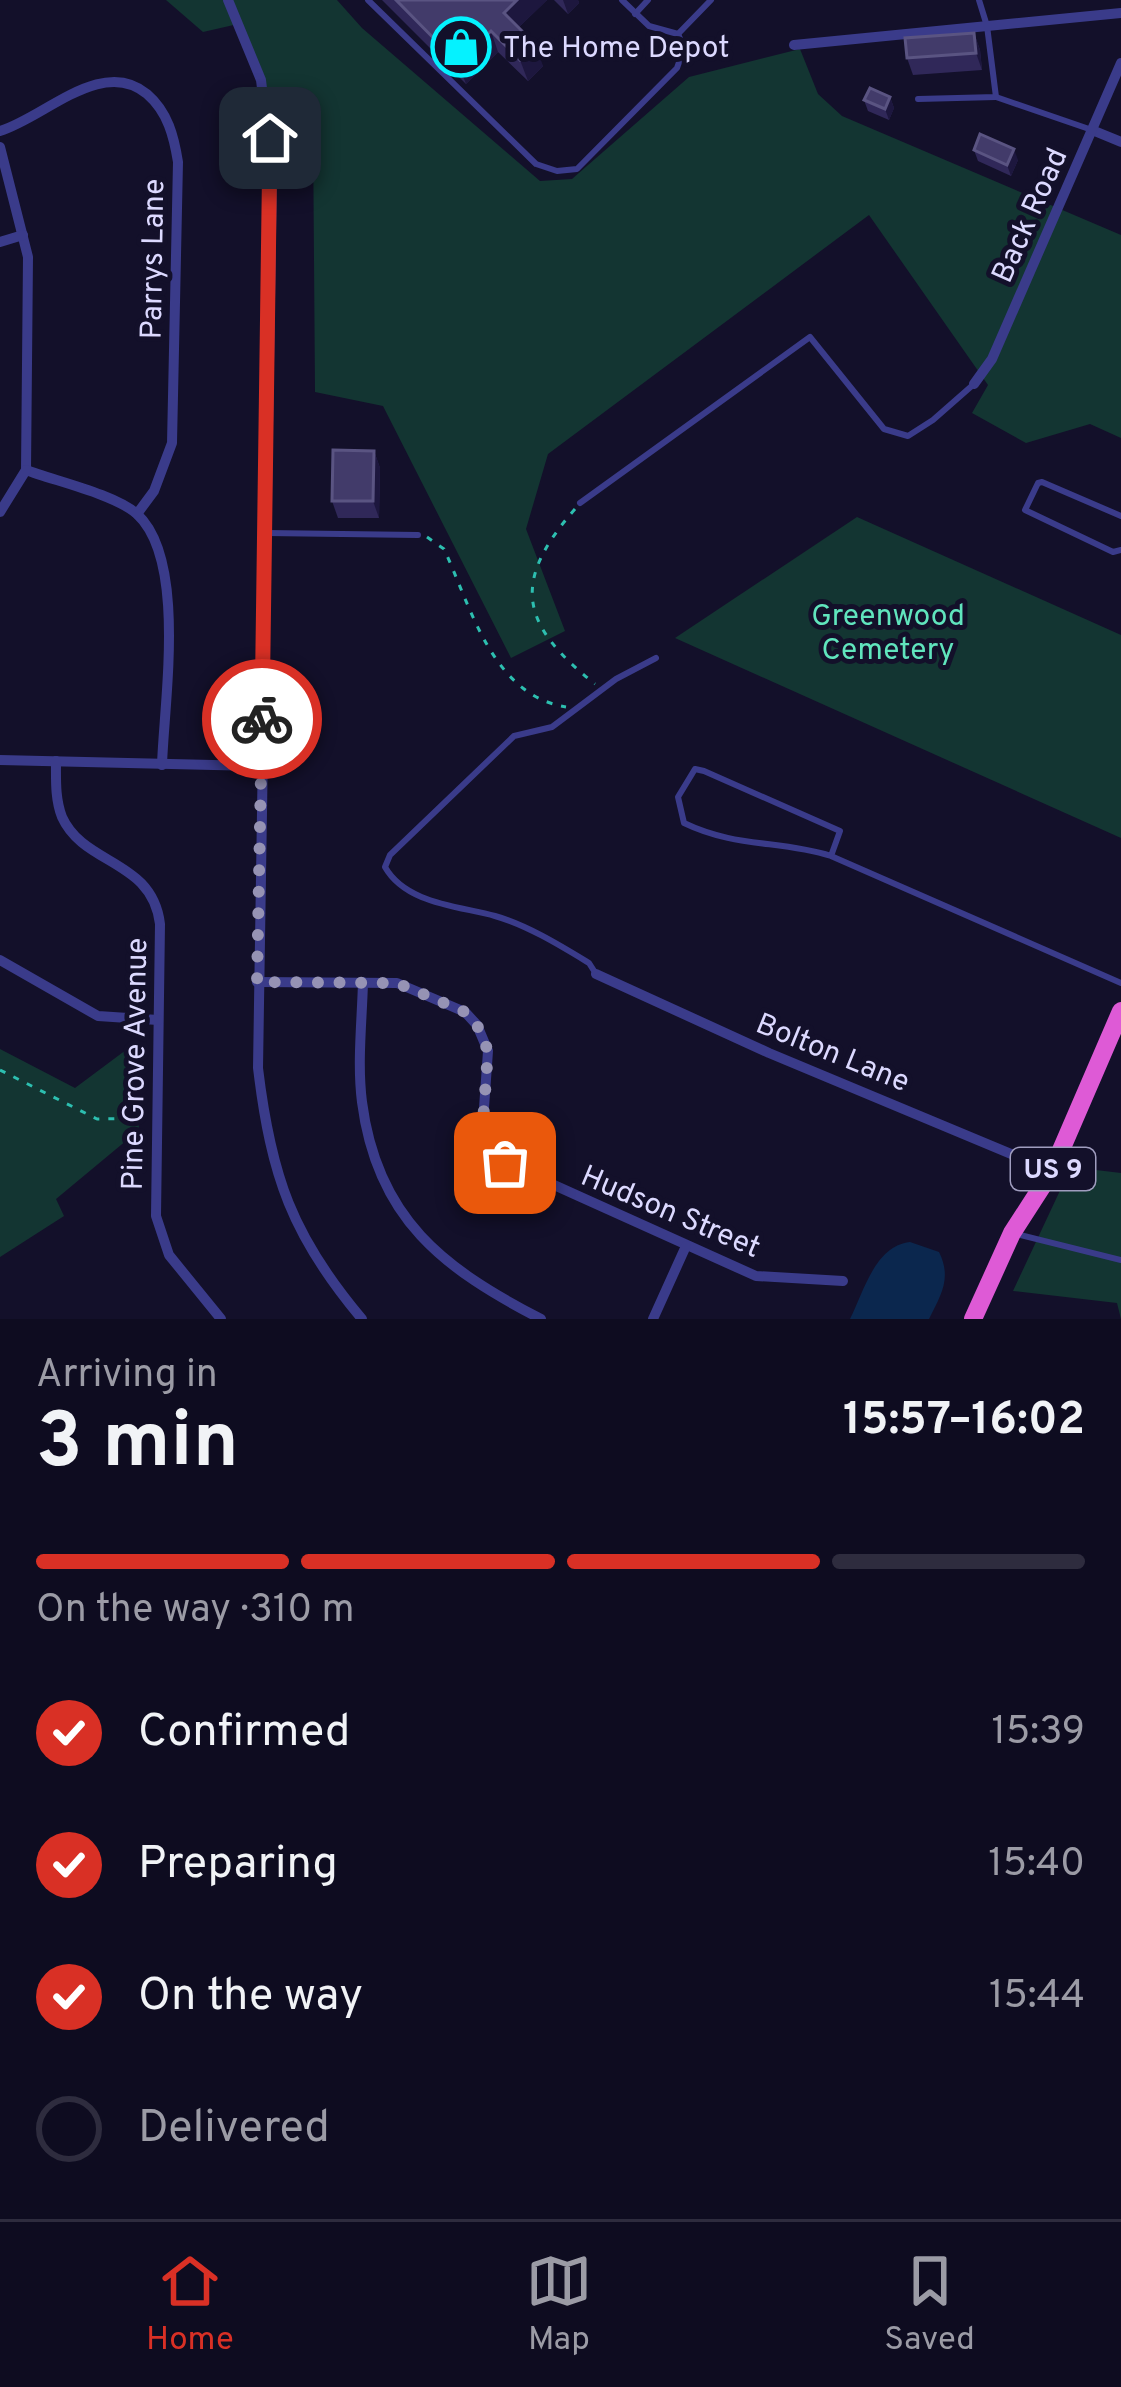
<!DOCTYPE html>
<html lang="en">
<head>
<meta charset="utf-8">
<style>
  :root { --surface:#0e0c20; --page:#1c1a2d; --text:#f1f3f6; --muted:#9b9ba5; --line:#2e2c3e; --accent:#d93025 }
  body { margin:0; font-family:Overpass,sans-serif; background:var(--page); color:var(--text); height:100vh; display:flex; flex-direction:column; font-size:45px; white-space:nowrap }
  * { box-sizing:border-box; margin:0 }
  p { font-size:39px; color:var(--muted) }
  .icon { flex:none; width:66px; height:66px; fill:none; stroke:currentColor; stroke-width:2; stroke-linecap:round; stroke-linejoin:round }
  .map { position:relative; height:1319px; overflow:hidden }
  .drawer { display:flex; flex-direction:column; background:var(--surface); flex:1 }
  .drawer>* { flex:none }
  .pin { position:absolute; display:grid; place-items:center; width:102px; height:102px; color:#fff; margin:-51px; border-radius:24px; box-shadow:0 6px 18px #0006 }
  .courier { position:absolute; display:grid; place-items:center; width:120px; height:120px; margin:-60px; border:9px solid #d93025; border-radius:50%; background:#fff; color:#222; box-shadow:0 3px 15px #0007 }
  .head em { font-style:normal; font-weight:700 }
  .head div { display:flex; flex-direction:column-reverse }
  .head { display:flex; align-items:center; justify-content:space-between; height:204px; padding:0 36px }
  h1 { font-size:78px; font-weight:700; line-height:90px }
  .bar { display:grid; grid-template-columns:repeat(4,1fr); gap:18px 12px; align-content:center; height:144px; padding:0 36px }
  .bar i { height:15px; border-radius:9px; background:var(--line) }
  .bar .on { background:var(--accent) }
  .bar p { grid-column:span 4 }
  ol { padding:0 36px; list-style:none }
  li { display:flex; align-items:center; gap:36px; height:132px }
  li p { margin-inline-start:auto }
  li .icon { padding:12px; border-radius:50%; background:var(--accent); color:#fff; stroke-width:4 }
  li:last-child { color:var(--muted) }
  li i { width:66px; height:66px; border:6px solid var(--line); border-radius:50% }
  .tabs { display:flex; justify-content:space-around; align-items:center; height:168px; border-top:3px solid var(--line); background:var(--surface); font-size:33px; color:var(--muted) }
  .tabs a { display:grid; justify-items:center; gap:6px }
  .tabs .on { color:var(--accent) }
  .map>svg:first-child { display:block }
</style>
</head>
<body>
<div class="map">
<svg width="1121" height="1319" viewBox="0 0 1121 1319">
  <rect width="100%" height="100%" fill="#13102a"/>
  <!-- green -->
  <g fill="#133532">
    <polygon points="166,0 337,0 362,28 540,181 572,179 689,77 800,49 818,94 842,116 1121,235 1121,438 1090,424 1026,443 972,413 988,385 869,215 548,454 526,529 565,631 511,658 383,406 315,392 313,128 265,98 238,24 203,32"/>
    <polygon points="857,517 1121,635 1121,838 675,638"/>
    <polygon points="134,1044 139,1130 56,1199 64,1216 0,1257 0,1049 75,1088"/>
    <polygon points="1071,1167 1121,1173 1121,1319 1117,1303 1013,1291"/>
  </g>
  <!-- water -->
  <path fill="#0b274e" d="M910,1242L939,1252C952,1278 941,1295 929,1319H850C864,1291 875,1246 910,1242Z"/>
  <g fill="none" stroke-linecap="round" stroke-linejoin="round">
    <!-- path -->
    <g stroke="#2dbfb0" stroke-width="3" stroke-dasharray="6 9" stroke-linecap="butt">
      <path d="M575,509C510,583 521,625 595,684"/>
      <path d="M427,537L444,549C471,607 492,695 566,707"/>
      <polyline points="0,1070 97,1119 144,1118"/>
    </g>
    <!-- service -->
    <g stroke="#3a3b8a" stroke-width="6">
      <polyline points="368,0 536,164 557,171 577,169 677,68 684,48 678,34 649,26 622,0"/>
      <polyline points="635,14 648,0"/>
      <polyline points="678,34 711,0"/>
      <polyline points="996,97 1092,130"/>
      <polyline points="918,99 996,97 987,26 979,0"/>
      <polyline points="580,503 810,337 884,429 908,436 933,420 974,384"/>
      <polyline points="1121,516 1042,482 1038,483 1025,510 1113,552 1121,550"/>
      <polyline points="266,533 418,535"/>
      <path d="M831,856L840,831L704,771L695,769L678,797L684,823C736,848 780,840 831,856L1121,983"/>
      <path d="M596,974L589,963C561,946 527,925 495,916C459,906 406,904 385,867L390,855L514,736L552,727L616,679L656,658"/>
      <polyline points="1016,1234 1121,1260"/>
    </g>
    <!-- minor -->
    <g stroke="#3a3b8a" stroke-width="10">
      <path d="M228,0L261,80L272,171L258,1068C271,1176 292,1236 362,1319"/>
      <polyline points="794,45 1121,13"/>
      <polyline points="1092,130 1121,142"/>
      <path d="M0,131C44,118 102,56 147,94C168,112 174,137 178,162L172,443L154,491L137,514"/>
      <polyline points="0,147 28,257 26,470"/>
      <polyline points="0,242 23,235"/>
      <polyline points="974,384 992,359 1121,63"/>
      <path d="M26,470C55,481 114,494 137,514C187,560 164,701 162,765"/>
      <polyline points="0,512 26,470"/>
      <polyline points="0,760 261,766"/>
      <path d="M56,761C56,780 55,799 62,817C84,866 152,859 160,924L156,1216L169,1255L221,1319"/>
      <polyline points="0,960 98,1016 158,1020"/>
      <polyline points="596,974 769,1053 1052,1171"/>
      <polyline points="257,982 397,983 465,1012 477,1025 488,1051 483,1122 489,1144 505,1163 756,1276 843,1281"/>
      <path d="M363,982C362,1021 357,1063 362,1102C377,1219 444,1269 541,1319"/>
      <polyline points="653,1319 686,1246"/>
    </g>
    <!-- trunk -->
    <polyline stroke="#de5ad6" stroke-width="18" points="973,1319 1012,1233 1052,1171 1121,1011"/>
  </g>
  <!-- wall -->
  <g fill="#302859">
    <polygon points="382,0 547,0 518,28 543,66 528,81 498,52 466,84"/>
    <polygon points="554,0 578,0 579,3 568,14"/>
    <polygon points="974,33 980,50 982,70 913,75 907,58"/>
    <polygon points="890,97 894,108 889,120 868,111 864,100"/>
    <polygon points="974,150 1018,160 1011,176 978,161"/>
    <polygon points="374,451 380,468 379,518 338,518 332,501"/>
  </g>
  <!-- shaded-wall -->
  <g fill="#1d173e">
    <polygon points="517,0 547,0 512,34 504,13"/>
    <polygon points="563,0 578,0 579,3 568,14"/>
    <polygon points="491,31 498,52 466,84 458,63"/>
    <polygon points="974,33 980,50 982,70 976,53"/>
    <polygon points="536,45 543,66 528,81 520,60"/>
    <polygon points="890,97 894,108 889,120 885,109"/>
    <polygon points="1014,149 1018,160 1011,176 1007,165"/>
    <polygon points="374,451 380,468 379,518 373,501"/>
  </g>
  <!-- building -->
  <g fill="#423b6a" stroke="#5a5482" stroke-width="3">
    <polygon points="396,0 517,0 504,13 536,45 520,60 491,31 458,63"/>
    <polygon points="974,33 976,53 907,58 905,38"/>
    <polygon points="870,88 890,97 885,109 864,100"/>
    <polygon points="980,134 1014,149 1007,165 974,150"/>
    <polygon points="333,450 374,451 373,501 332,501"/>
  </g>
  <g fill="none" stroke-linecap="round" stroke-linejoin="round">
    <!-- done -->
    <polyline stroke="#9693b4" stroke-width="12" stroke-dasharray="0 21.6" points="262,719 257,982 397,983 465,1012 477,1025 488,1051 483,1122 489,1144 505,1163"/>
    <!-- route -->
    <polyline stroke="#d93025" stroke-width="15" points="262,719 270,138"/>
  </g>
  <!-- icons -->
  <defs>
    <symbol id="shop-ring" viewBox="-11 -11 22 22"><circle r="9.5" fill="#13102a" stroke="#05f2ff" stroke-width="1.5"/><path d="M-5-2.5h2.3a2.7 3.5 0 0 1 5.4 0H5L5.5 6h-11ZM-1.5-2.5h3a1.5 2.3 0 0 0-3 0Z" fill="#05f2ff"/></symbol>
  </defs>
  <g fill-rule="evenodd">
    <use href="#shop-ring" x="428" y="14" width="66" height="66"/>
  </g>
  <g text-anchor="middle" stroke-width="10" stroke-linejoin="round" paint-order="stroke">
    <!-- shield labels -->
    <rect fill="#13102a" stroke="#a09dbf" stroke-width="3" x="1011" y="1148" width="84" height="42" rx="9"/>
    <g font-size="27" font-weight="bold" fill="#dcd9ff">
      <text x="1053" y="1178">US 9</text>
    </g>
    <!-- poi labels -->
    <g font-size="30" fill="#dcd9ff" stroke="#13102a" text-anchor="start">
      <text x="503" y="57">The Home Depot</text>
    </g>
    <!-- street labels -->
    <g font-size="30" fill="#dcd9ff" stroke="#13102a">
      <text transform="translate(1029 215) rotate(-66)" y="10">Back Road</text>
      <text transform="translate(152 259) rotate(-89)" y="10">Parrys Lane</text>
      <text transform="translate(833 1052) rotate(22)" y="10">Bolton Lane</text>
      <text transform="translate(134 1064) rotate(-89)" y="10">Pine Grove Avenue</text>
      <text transform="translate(671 1211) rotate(23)" y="10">Hudson Street</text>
    </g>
    <!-- park labels -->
    <g font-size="30" fill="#60e4bd" stroke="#13102a">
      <text x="888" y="625">Greenwood<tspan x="888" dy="34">Cemetery</tspan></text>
    </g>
  </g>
</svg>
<div class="pin" style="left:505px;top:1163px;background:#ea580c"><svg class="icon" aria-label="bag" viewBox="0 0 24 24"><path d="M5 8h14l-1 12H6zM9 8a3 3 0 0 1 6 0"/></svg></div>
<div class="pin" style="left:270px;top:138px;background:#1f2937"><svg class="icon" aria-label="home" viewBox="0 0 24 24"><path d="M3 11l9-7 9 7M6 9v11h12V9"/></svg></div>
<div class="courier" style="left:262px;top:719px"><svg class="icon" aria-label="bike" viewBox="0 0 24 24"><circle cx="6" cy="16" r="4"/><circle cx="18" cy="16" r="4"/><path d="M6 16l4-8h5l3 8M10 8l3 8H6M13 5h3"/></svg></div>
</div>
<section class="drawer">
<div class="head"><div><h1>3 min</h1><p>Arriving in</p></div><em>15:57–16:02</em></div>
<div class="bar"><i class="on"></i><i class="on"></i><i class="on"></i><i></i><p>On the way · 310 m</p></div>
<ol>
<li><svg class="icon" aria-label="check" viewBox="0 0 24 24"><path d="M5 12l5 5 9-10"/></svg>Confirmed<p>15:39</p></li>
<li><svg class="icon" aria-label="check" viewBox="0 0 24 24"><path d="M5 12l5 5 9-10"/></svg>Preparing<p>15:40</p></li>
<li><svg class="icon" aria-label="check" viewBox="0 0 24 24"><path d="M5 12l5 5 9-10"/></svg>On the way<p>15:44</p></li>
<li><i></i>Delivered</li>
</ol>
</section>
<nav class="tabs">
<a class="on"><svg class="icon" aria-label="home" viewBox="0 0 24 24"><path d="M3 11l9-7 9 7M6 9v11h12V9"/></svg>Home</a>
<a><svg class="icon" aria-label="map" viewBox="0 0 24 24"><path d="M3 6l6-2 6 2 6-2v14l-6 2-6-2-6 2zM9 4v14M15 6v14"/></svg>Map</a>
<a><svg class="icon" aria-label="saved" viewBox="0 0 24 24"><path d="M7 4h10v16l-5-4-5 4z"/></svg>Saved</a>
</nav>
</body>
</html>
